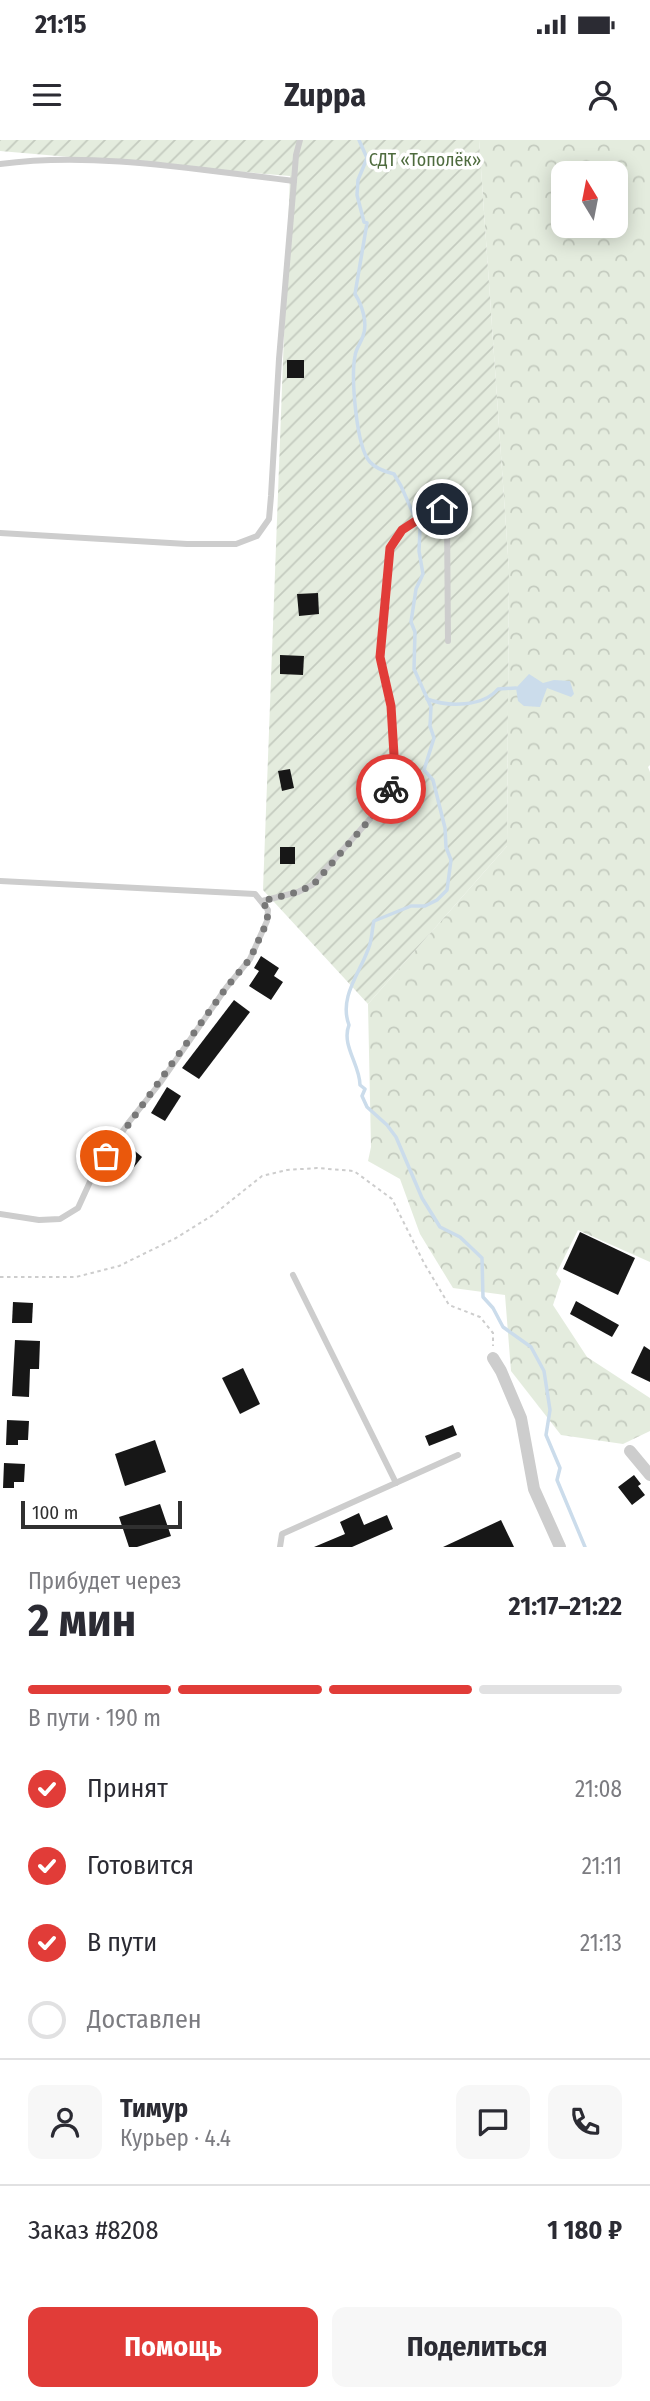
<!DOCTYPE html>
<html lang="ru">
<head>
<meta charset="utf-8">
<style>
  :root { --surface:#fff; --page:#f7f7f7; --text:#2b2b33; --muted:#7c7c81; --line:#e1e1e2; --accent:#e13c38 }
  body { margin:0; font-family:"Fira Sans Condensed",sans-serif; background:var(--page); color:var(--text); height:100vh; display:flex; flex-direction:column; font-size:26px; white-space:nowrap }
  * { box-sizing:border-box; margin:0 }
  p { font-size:23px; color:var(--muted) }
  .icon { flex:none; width:38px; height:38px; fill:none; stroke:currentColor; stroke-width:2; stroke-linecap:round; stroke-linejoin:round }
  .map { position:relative; height:1407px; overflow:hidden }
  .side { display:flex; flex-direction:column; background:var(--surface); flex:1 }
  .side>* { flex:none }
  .needle { width:46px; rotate:350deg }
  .controls { position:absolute; left:551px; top:21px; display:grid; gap:14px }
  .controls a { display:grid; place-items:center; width:77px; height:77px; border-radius:14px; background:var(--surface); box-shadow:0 4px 18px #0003; font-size:35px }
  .scale { position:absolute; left:21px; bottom:18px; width:161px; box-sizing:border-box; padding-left:7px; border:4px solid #303030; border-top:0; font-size:19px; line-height:24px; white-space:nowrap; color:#303030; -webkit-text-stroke:5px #fff; paint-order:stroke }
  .pin { position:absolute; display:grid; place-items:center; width:60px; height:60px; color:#fff; margin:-30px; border:4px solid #fff; border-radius:50%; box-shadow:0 2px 7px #0007 }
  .courier { position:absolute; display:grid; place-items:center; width:70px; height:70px; margin:-35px; border:5px solid #e13c38; border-radius:50%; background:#fff; color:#222; box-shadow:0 2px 9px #0007 }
  .head em { font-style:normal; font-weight:700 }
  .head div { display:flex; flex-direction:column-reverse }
  .head { display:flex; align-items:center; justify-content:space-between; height:119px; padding:0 28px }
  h1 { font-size:46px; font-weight:700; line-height:52px }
  .bar { display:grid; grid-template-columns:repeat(4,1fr); gap:10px 7px; align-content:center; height:84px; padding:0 28px }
  .bar i { height:9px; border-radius:5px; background:var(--line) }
  .bar .on { background:var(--accent) }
  .bar p { grid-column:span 4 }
  .line { display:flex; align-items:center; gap:18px; padding:0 28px; border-top:2px solid var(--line) }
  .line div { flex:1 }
  .round { display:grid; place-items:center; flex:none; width:74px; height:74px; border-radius:14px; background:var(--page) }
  ol { padding:0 28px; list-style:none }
  li { display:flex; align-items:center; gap:21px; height:77px }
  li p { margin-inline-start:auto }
  li .icon { padding:7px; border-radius:50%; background:var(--accent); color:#fff; stroke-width:4 }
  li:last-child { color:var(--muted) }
  li i { width:38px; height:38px; border:4px solid var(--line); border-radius:50% }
  .action { display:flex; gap:14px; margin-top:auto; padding:14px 28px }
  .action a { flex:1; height:80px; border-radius:14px; background:var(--accent); color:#fff; font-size:28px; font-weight:700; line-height:80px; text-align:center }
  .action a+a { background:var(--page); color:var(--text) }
  .status { display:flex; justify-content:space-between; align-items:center; height:49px; padding:0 35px; background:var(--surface); direction:ltr }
  .status svg { height:19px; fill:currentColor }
  header { display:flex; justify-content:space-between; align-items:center; height:91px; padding:0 28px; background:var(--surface); font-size:32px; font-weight:700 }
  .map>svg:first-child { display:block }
</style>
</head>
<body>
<div class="status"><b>21:15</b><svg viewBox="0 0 49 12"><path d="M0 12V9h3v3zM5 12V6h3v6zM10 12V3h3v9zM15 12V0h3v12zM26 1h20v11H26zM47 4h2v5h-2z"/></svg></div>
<header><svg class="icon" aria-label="menu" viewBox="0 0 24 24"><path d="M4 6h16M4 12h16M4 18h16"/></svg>Zuppa<svg class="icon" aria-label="person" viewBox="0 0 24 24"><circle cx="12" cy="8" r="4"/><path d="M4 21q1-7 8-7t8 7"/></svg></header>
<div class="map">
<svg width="650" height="1407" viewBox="0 0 650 1407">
  <defs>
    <pattern id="forest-crowns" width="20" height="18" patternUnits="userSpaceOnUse" patternTransform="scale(1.75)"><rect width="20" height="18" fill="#e4ecde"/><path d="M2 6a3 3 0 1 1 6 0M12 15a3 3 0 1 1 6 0" fill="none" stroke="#c4cbbf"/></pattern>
    <pattern id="garden-furrows" width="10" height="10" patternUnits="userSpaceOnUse" patternTransform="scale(1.75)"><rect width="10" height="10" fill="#e4ecde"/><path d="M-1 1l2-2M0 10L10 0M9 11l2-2" fill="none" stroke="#c4cbbf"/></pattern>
  </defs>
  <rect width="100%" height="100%" fill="#fff"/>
  <!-- forest -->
  <path fill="url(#forest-crowns)" fill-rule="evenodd" d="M479,0H650V625L648,627L650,632V1122L578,1090L556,1134L561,1141L553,1165L587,1217L650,1258V1291L623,1304L561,1295L511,1231L505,1155L453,1148L420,1094L400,1039L368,1021L371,1007L368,864L507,706L509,430ZM564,33H616V86H564Z"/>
  <!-- garden -->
  <polygon fill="url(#garden-furrows)" points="0,0 479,0 509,430 507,706 368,864 263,750 290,36 0,11"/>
  <!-- water -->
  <polygon fill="#cbdceb" points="529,534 543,543 554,540 570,541 574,554 571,557 547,548 540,567 524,566 518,561 516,548"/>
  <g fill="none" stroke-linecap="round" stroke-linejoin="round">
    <!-- stream -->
    <g stroke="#cbdceb" stroke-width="3.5">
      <path d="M359,0L367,18L358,40L357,55L364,82L367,83L355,154C362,165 368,183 363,196C361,203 356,208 355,216C351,237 356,307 370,322C376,329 386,332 394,334L401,346L420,389L419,411L423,434L416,449L411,482L415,492L414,529L431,567L430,586L434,598L424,630L433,640L445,688L446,707L451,720L447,750L437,760L425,766H411L374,781C372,789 372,797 370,804C362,831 338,856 349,885C341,905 360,925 360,945L365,949L362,956L367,967L387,985L396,997L422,1058L440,1087L460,1097L482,1118L483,1157L493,1168L503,1187L531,1207L544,1231L550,1270L546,1295L560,1328L557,1340L585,1407"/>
      <path d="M427,559C448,567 483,567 498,549L516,548"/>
    </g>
  </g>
  <!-- building -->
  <g fill="#171717">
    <rect x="287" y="220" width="17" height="18"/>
    <polygon points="318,453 319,474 299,476 297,454"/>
    <polygon points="280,515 304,516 303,535 280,534"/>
    <polygon points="290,629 294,648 282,651 278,631"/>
    <rect x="280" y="707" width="15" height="17"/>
    <polygon points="261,816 279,828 274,836 283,842 271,860 249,846 259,831 254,828"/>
    <polygon points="234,860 250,872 199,939 182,928"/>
    <polygon points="167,947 181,956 165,981 151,973"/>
    <polygon points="129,1006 142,1017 127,1036 114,1025"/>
    <polygon points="580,1092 635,1118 618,1155 563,1129"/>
    <polygon points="576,1161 619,1185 612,1197 570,1174"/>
    <polygon points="13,1162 33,1163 32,1183 12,1183"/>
    <polygon points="15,1200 40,1201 39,1229 30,1229 29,1257 12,1256"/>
    <polygon points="644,1206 650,1210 650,1242 631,1233"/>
    <polygon points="243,1228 260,1264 240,1274 222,1238"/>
    <polygon points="7,1280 29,1281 28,1300 18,1300 18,1305 6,1305"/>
    <polygon points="453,1285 457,1295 429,1306 425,1296"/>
    <polygon points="155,1300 166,1332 125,1346 115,1314"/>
    <polygon points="4,1323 25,1324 24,1342 14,1342 14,1348 3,1348"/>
    <polygon points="634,1335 641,1344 638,1346 645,1355 632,1365 618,1347"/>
    <polygon points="160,1364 171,1396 137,1407 129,1407 119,1377"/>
    <polygon points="359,1373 364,1385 387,1375 393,1389 352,1407 314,1407 345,1394 340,1382"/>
    <polygon points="501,1380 514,1407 443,1407"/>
  </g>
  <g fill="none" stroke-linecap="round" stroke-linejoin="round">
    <!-- path -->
    <polyline stroke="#cdcdcd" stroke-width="2" stroke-dasharray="3.5 3.5" stroke-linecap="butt" points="0,1137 76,1137 119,1126 176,1098 213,1075 262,1036 287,1030 317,1028 354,1031 392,1059 424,1123 449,1165 480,1177 493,1193 493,1206"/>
    <!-- lane -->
    <g stroke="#cdcdcd" stroke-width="6">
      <path d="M0,24C94,11 199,30 294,41L296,15L300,0"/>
      <polyline points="0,393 187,404 236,404 257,396 269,379 271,356 279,219 294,41"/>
      <polyline points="0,741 255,754 268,770 267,781 250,819 226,848 160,943 129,982 94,1033 78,1068 60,1079 39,1080 0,1074"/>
      <polyline points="262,761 298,752 312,745 384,663 392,646 394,615 391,567 380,517 390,409 402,390 434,369 441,369 447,379 448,501"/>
      <polyline points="293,1135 396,1343"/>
      <polyline points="280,1407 282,1394 458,1315"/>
    </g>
    <!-- street -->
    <g stroke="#cdcdcd" stroke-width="12">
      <polyline points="493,1218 501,1231 521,1278 534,1349 560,1407"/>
      <polyline points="630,1311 650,1335"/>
    </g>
  </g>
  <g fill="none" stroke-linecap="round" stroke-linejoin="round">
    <!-- done -->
    <polyline stroke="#787878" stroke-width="7" stroke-dasharray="0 12.6" points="106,1016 226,848 250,819 267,782 268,770 262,761 298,752 313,745 384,663 391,649"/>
    <!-- route -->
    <polyline stroke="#e13c38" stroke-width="9" points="391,649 394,615 391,566 380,517 390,408 402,390 434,369 442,369"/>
  </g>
  <g text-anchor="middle" stroke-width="7" stroke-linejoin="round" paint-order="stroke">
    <!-- park labels -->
    <g font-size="18" fill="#4e6b3e" stroke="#fff">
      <text x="425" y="26">СДТ «Тополёк»</text>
    </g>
  </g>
</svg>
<div class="controls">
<a><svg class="needle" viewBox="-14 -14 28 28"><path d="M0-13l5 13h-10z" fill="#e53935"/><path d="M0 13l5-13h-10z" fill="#7c7c81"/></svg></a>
</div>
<div class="scale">100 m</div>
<div class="pin" style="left:106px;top:1016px;background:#ea580c"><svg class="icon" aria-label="bag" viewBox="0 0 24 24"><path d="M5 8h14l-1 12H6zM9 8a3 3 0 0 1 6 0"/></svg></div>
<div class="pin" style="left:442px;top:369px;background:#1f2937"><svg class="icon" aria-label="home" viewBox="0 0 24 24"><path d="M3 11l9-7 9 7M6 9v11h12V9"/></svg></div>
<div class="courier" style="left:391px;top:649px"><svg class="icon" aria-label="bike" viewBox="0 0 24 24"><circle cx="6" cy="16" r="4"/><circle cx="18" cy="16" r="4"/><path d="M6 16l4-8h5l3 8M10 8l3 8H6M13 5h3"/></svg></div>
</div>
<section class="side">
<div class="head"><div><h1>2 мин</h1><p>Прибудет через</p></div><em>21:17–21:22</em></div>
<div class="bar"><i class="on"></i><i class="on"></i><i class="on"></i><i></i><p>В пути · 190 m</p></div>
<ol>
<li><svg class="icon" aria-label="check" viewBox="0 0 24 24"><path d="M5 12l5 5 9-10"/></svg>Принят<p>21:08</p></li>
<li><svg class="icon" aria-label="check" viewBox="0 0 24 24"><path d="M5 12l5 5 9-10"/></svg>Готовится<p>21:11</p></li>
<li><svg class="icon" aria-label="check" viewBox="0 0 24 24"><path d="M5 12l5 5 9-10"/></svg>В пути<p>21:13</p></li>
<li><i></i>Доставлен</li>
</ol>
<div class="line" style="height:126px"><a class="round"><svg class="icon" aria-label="person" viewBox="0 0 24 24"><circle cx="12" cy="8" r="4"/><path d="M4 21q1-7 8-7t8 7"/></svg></a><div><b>Тимур</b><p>Курьер · 4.4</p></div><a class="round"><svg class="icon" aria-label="chat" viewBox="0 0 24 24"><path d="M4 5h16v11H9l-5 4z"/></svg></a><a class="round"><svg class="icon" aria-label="phone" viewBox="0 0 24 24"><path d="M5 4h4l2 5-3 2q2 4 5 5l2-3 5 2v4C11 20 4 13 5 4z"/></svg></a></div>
<div class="line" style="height:91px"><div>Заказ #8208</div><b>1 180 ₽</b></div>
<div class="action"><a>Помощь</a><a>Поделиться</a></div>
</section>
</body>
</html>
